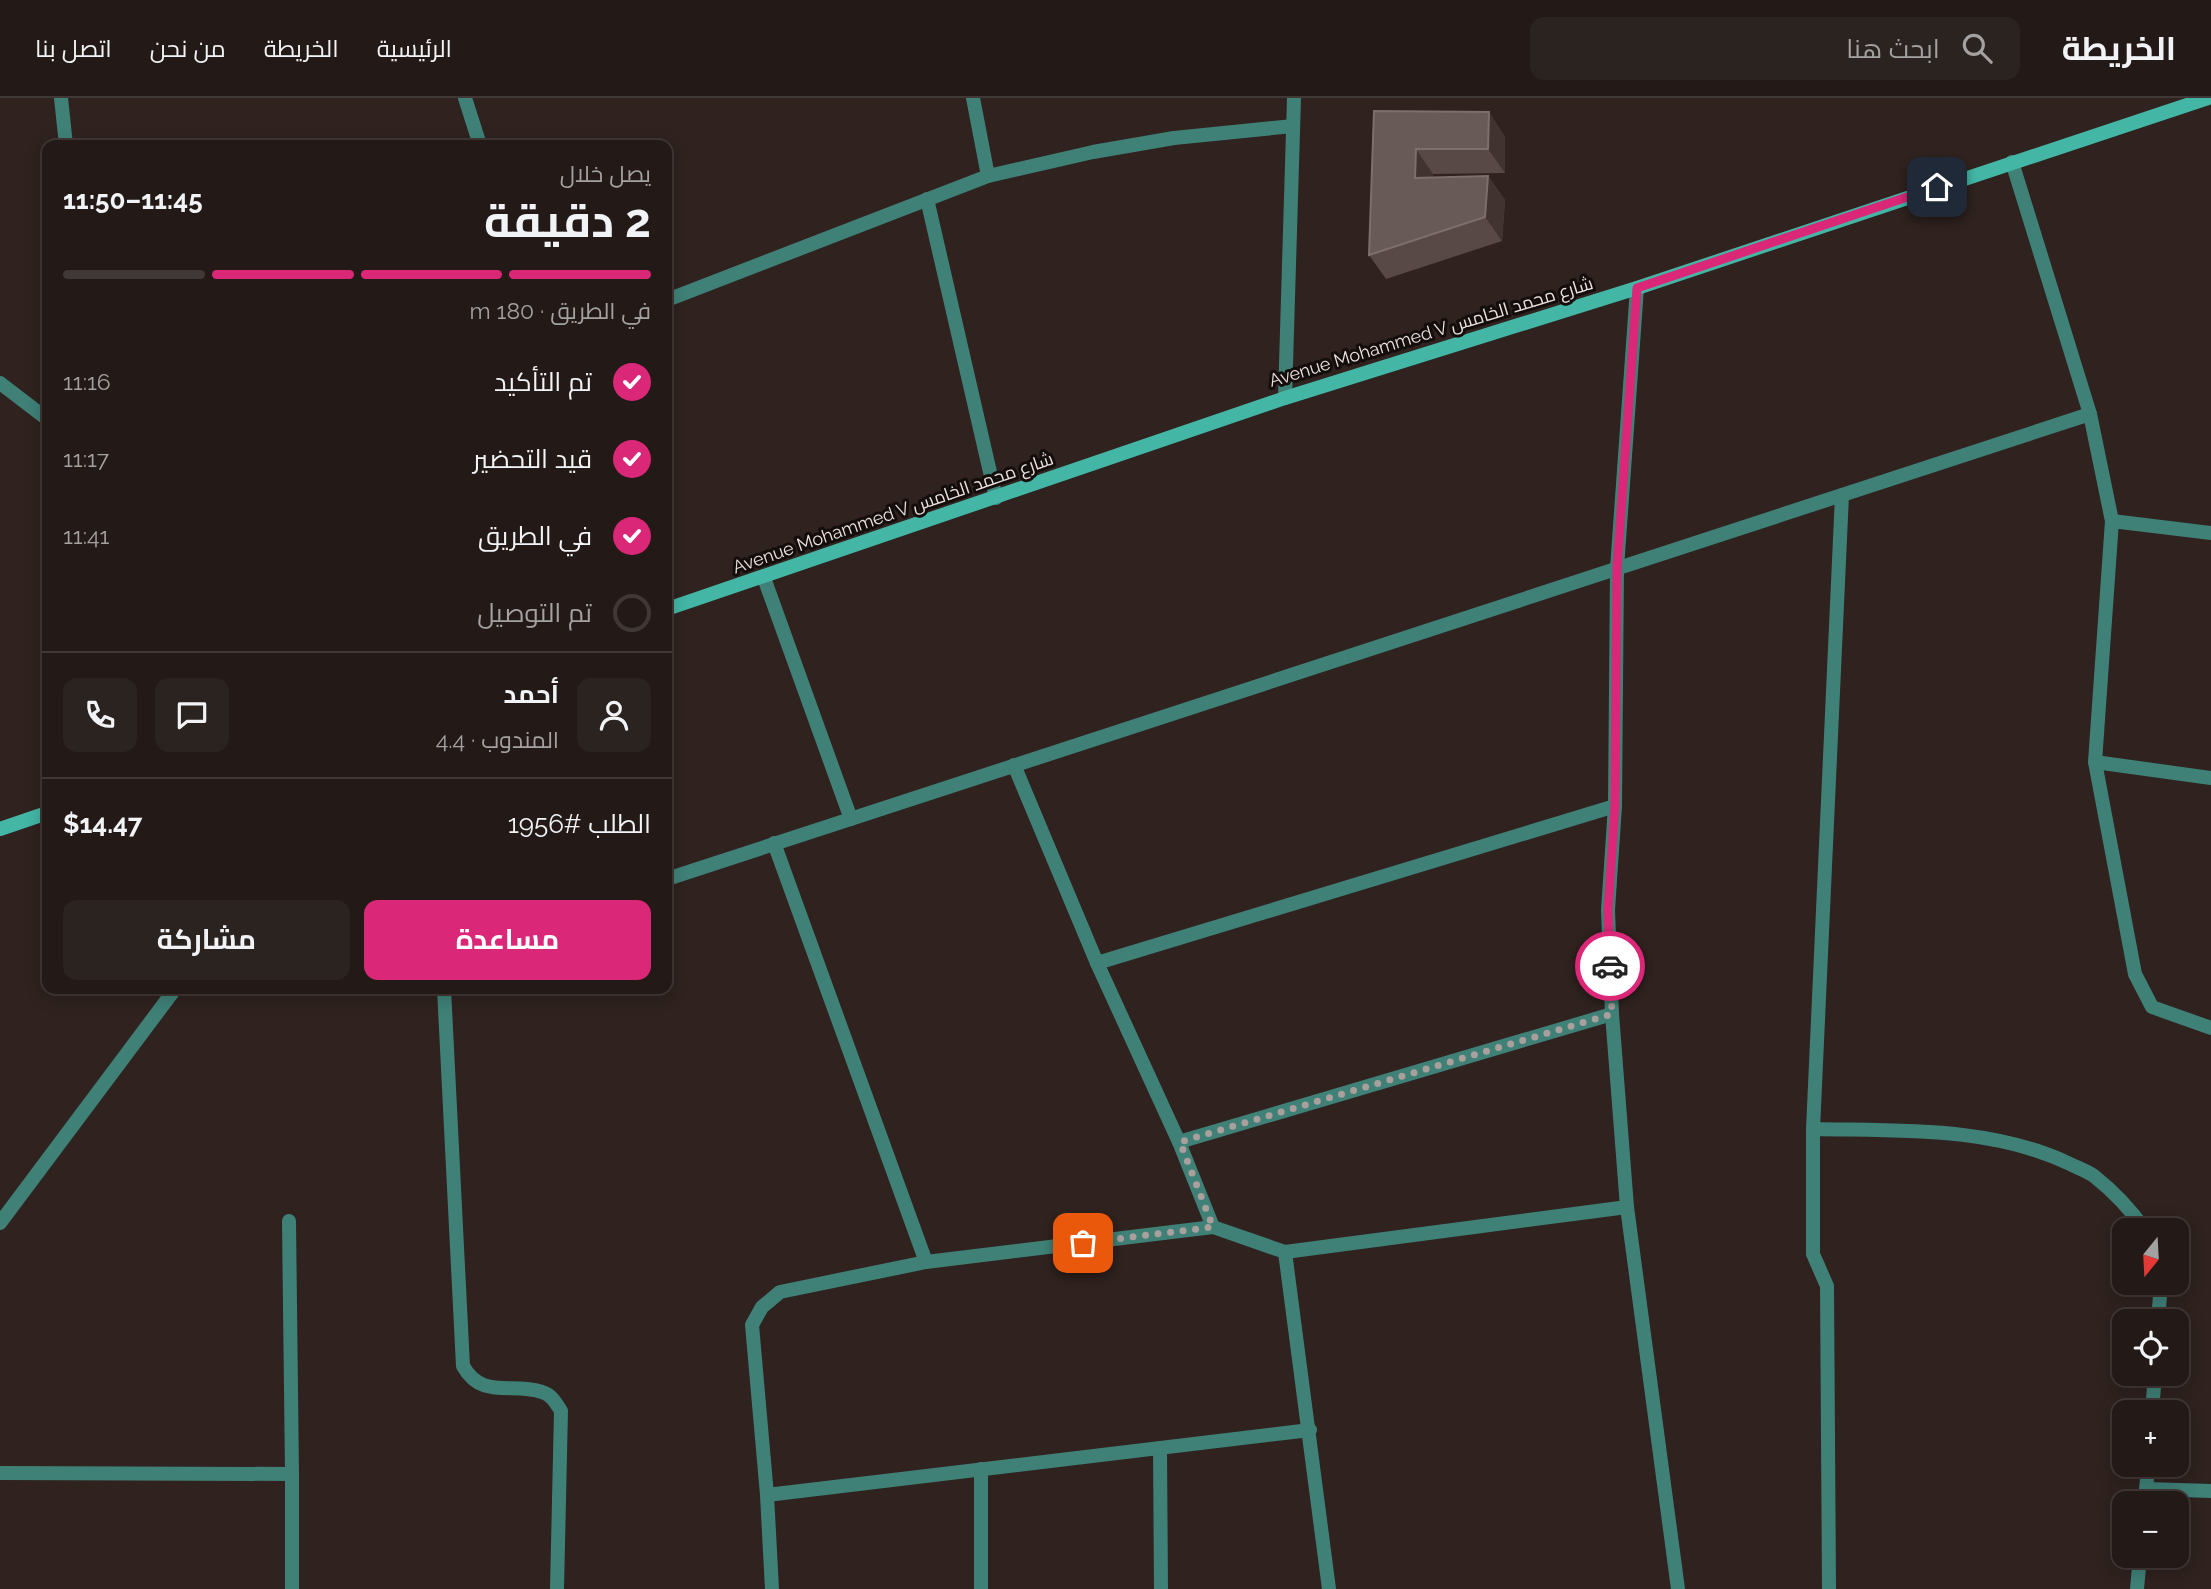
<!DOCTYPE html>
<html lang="ar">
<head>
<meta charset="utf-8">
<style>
  :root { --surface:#231a17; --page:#2b2320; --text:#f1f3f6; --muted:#a3a1a1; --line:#403836; --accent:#db2777 }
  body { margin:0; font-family:Raleway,Cairo,sans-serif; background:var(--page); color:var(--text); direction:rtl; height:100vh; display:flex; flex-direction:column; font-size:26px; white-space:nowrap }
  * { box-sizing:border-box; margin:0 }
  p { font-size:23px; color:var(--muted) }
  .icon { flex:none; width:38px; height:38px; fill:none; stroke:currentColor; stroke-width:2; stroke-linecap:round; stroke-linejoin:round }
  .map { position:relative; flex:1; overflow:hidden; direction:ltr }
  .side { position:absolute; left:42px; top:42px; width:630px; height:854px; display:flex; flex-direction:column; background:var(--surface); border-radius:14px; box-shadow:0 4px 18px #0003,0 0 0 2px var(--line); direction:rtl }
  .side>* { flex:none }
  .needle { width:46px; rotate:198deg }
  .buttons { position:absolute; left:2112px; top:1120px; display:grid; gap:14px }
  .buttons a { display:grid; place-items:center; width:77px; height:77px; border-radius:14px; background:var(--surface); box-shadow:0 4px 18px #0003,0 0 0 2px var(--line); font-size:35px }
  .pin { position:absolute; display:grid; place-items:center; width:60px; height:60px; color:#fff; margin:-30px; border-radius:14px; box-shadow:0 4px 10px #0006 }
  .courier { position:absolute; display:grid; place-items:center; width:70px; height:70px; margin:-35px; border:5px solid #db2777; border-radius:50%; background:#fff; color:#222; box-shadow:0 2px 9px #0007 }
  .overview em { font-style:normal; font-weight:700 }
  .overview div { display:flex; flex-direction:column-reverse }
  .overview { display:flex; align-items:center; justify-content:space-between; height:119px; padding:0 21px }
  h1 { font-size:46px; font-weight:700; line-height:52px }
  .bar { display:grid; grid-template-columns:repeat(4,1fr); gap:10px 7px; align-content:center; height:84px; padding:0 21px }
  .bar i { height:9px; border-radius:5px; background:var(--line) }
  .bar .active { background:var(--accent) }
  .bar p { grid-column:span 4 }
  .line { display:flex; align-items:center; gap:18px; padding:0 21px; border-top:2px solid var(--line) }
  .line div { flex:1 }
  .round { display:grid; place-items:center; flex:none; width:74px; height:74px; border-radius:14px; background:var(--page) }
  ol { padding:0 21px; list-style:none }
  li { display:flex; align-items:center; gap:21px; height:77px }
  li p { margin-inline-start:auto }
  li .icon { padding:7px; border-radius:50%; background:var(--accent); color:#fff; stroke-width:4 }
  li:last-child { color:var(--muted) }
  li i { width:38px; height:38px; border:4px solid var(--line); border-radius:50% }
  .primary-button { display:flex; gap:14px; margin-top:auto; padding:14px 21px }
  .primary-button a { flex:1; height:80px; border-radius:14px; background:var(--accent); color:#fff; font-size:28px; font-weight:700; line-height:80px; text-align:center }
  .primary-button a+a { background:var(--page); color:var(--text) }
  header { display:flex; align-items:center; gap:42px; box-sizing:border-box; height:98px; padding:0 35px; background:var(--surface); border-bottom:2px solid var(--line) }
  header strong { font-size:33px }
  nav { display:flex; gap:38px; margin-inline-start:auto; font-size:24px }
  .search { width:490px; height:63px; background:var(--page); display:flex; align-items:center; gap:18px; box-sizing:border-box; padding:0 24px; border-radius:14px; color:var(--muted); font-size:26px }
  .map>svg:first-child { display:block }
</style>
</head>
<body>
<header>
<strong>الخريطة</strong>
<div class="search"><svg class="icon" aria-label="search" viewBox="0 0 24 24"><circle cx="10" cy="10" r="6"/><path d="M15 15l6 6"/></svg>ابحث هنا</div>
<nav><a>الرئيسية</a><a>الخريطة</a><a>من نحن</a><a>اتصل بنا</a></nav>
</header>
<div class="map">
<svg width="2211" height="1491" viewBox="0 0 2211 1491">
  <rect width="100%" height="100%" fill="#2f221f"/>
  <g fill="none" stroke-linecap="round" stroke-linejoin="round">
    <!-- minor -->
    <g stroke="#3f8177" stroke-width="14">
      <polyline points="61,0 66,47"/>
      <polyline points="465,0 480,47"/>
      <polyline points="973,0 988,78"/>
      <polyline points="2012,64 2090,316 2112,423 2095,664 2135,876 2152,909 2211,930"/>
      <polyline points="927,101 996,400"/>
      <polyline points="1637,190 1617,470 1615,708 1608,812 1612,916 1627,1109 1678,1491"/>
      <polyline points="667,202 988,78 1093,54 1174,40 1293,28"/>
      <polyline points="1285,300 1294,0"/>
      <polyline points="2112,423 2211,435"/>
      <polyline points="764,480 851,721"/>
      <polyline points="2095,664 2211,680"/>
      <polyline points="1014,667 1097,865 1179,1044 1213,1129"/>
      <polyline points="774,745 926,1164"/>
      <polyline points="667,781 2090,316"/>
      <polyline points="1097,865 1615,708"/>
      <path d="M444,891L463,1268C482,1302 512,1284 542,1294C552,1297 556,1305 561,1313L557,1491"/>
      <path d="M1813,1031C1899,1033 1991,1028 2070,1066C2078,1070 2087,1073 2094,1078C2113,1093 2131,1112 2145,1132"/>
      <polyline points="1179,1044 1612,916"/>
      <polyline points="289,1123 292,1376"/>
      <polyline points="0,1125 175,891"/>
      <polyline points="1285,1154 1329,1491"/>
      <polyline points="2158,1223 2161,1185"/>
      <polyline points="2152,1314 2155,1276"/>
      <polyline points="1160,1350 1161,1491"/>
      <polyline points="981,1371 981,1491"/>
      <polyline points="0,1375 292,1376 292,1491"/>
      <polyline points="2146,1391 2211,1393"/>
      <polyline points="767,1397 1310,1332"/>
      <polyline points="2145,1405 2148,1367"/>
      <polyline points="772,1491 767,1397 752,1227 762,1209 780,1194 926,1164 1213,1129 1285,1154 1627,1109"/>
      <polyline points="1829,1491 1827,1188 1813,1156 1813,1031 1842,397"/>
      <polyline points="2137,1491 2140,1458"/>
    </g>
    <!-- tertiary -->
    <polyline stroke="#3f8177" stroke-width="14" points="0,285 47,321"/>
    <!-- secondary -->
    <g stroke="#43b6a5" stroke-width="14">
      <polyline points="667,511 1285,300 1637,190 2208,0"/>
      <polyline points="0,731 47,715"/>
    </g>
  </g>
  <!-- wall -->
  <polygon fill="#584947" points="1374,13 1505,38 1505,75 1433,76 1433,80 1488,78 1505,102 1502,143 1386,181 1369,157"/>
  <!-- shaded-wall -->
  <g fill="#413330">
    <polygon points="1489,14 1505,38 1505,75 1488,51"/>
    <polygon points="1416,51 1433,76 1432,104 1415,80"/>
    <polygon points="1488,78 1505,102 1502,143 1485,119"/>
  </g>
  <!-- building -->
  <polygon fill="#685a57" stroke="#7c6f6c" stroke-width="2" points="1374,13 1489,14 1488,51 1416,51 1415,80 1488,78 1485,119 1369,157"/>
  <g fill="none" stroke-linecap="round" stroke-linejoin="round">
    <!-- done -->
    <polyline stroke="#a99f9c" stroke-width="7" stroke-dasharray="0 12.6" points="1083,1145 1213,1129 1180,1044 1612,916 1610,868"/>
    <!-- route -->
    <polyline stroke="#db2777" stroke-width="9" points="1610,868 1608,812 1615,708 1617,470 1637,190 1937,89"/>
  </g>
  <g text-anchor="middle" stroke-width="6" stroke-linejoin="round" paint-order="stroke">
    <!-- street labels -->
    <g font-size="18" fill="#ebe2e0" stroke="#130d0c">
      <text transform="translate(1431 234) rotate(-17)" y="6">Avenue Mohammed V شارع محمد الخامس</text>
      <text transform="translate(893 415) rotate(-19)" y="6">Avenue Mohammed V شارع محمد الخامس</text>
    </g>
  </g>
</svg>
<div class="buttons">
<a><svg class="needle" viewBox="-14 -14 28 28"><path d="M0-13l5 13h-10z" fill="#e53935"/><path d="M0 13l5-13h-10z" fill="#a3a1a1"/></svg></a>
<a><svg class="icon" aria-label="locate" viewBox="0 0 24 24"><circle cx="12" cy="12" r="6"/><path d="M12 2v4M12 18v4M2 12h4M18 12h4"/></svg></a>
<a>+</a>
<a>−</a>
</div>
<div class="pin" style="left:1083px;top:1145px;background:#ea580c"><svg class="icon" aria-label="bag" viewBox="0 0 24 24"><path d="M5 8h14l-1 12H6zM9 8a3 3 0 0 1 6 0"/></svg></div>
<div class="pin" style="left:1937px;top:89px;background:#1f2937"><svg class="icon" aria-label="home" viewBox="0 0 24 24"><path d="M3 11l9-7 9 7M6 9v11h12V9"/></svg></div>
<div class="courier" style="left:1610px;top:868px"><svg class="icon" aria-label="car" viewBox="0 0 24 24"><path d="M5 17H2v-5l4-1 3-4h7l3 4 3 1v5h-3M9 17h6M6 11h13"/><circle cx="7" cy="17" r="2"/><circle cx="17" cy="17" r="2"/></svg></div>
<section class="side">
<div class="overview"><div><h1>2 دقيقة</h1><p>يصل خلال</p></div><em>11:45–11:50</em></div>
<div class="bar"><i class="active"></i><i class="active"></i><i class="active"></i><i></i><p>في الطريق · 180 m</p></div>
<ol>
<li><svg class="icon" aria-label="check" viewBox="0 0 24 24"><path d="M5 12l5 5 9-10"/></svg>تم التأكيد<p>11:16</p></li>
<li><svg class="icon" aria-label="check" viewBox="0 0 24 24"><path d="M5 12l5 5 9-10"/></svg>قيد التحضير<p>11:17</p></li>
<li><svg class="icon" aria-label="check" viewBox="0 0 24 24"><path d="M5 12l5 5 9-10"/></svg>في الطريق<p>11:41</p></li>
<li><i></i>تم التوصيل</li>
</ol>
<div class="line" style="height:126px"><a class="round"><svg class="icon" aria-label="person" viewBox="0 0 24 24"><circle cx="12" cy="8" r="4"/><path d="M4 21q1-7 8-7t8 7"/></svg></a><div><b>أحمد</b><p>المندوب · 4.4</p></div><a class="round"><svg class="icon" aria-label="chat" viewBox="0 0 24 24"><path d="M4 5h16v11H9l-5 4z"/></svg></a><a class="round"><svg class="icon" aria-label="phone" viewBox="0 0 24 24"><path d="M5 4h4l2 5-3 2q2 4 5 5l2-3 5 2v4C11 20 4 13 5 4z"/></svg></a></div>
<div class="line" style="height:91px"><div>الطلب #1956</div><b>$14.47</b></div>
<div class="primary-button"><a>مساعدة</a><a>مشاركة</a></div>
</section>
</div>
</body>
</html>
